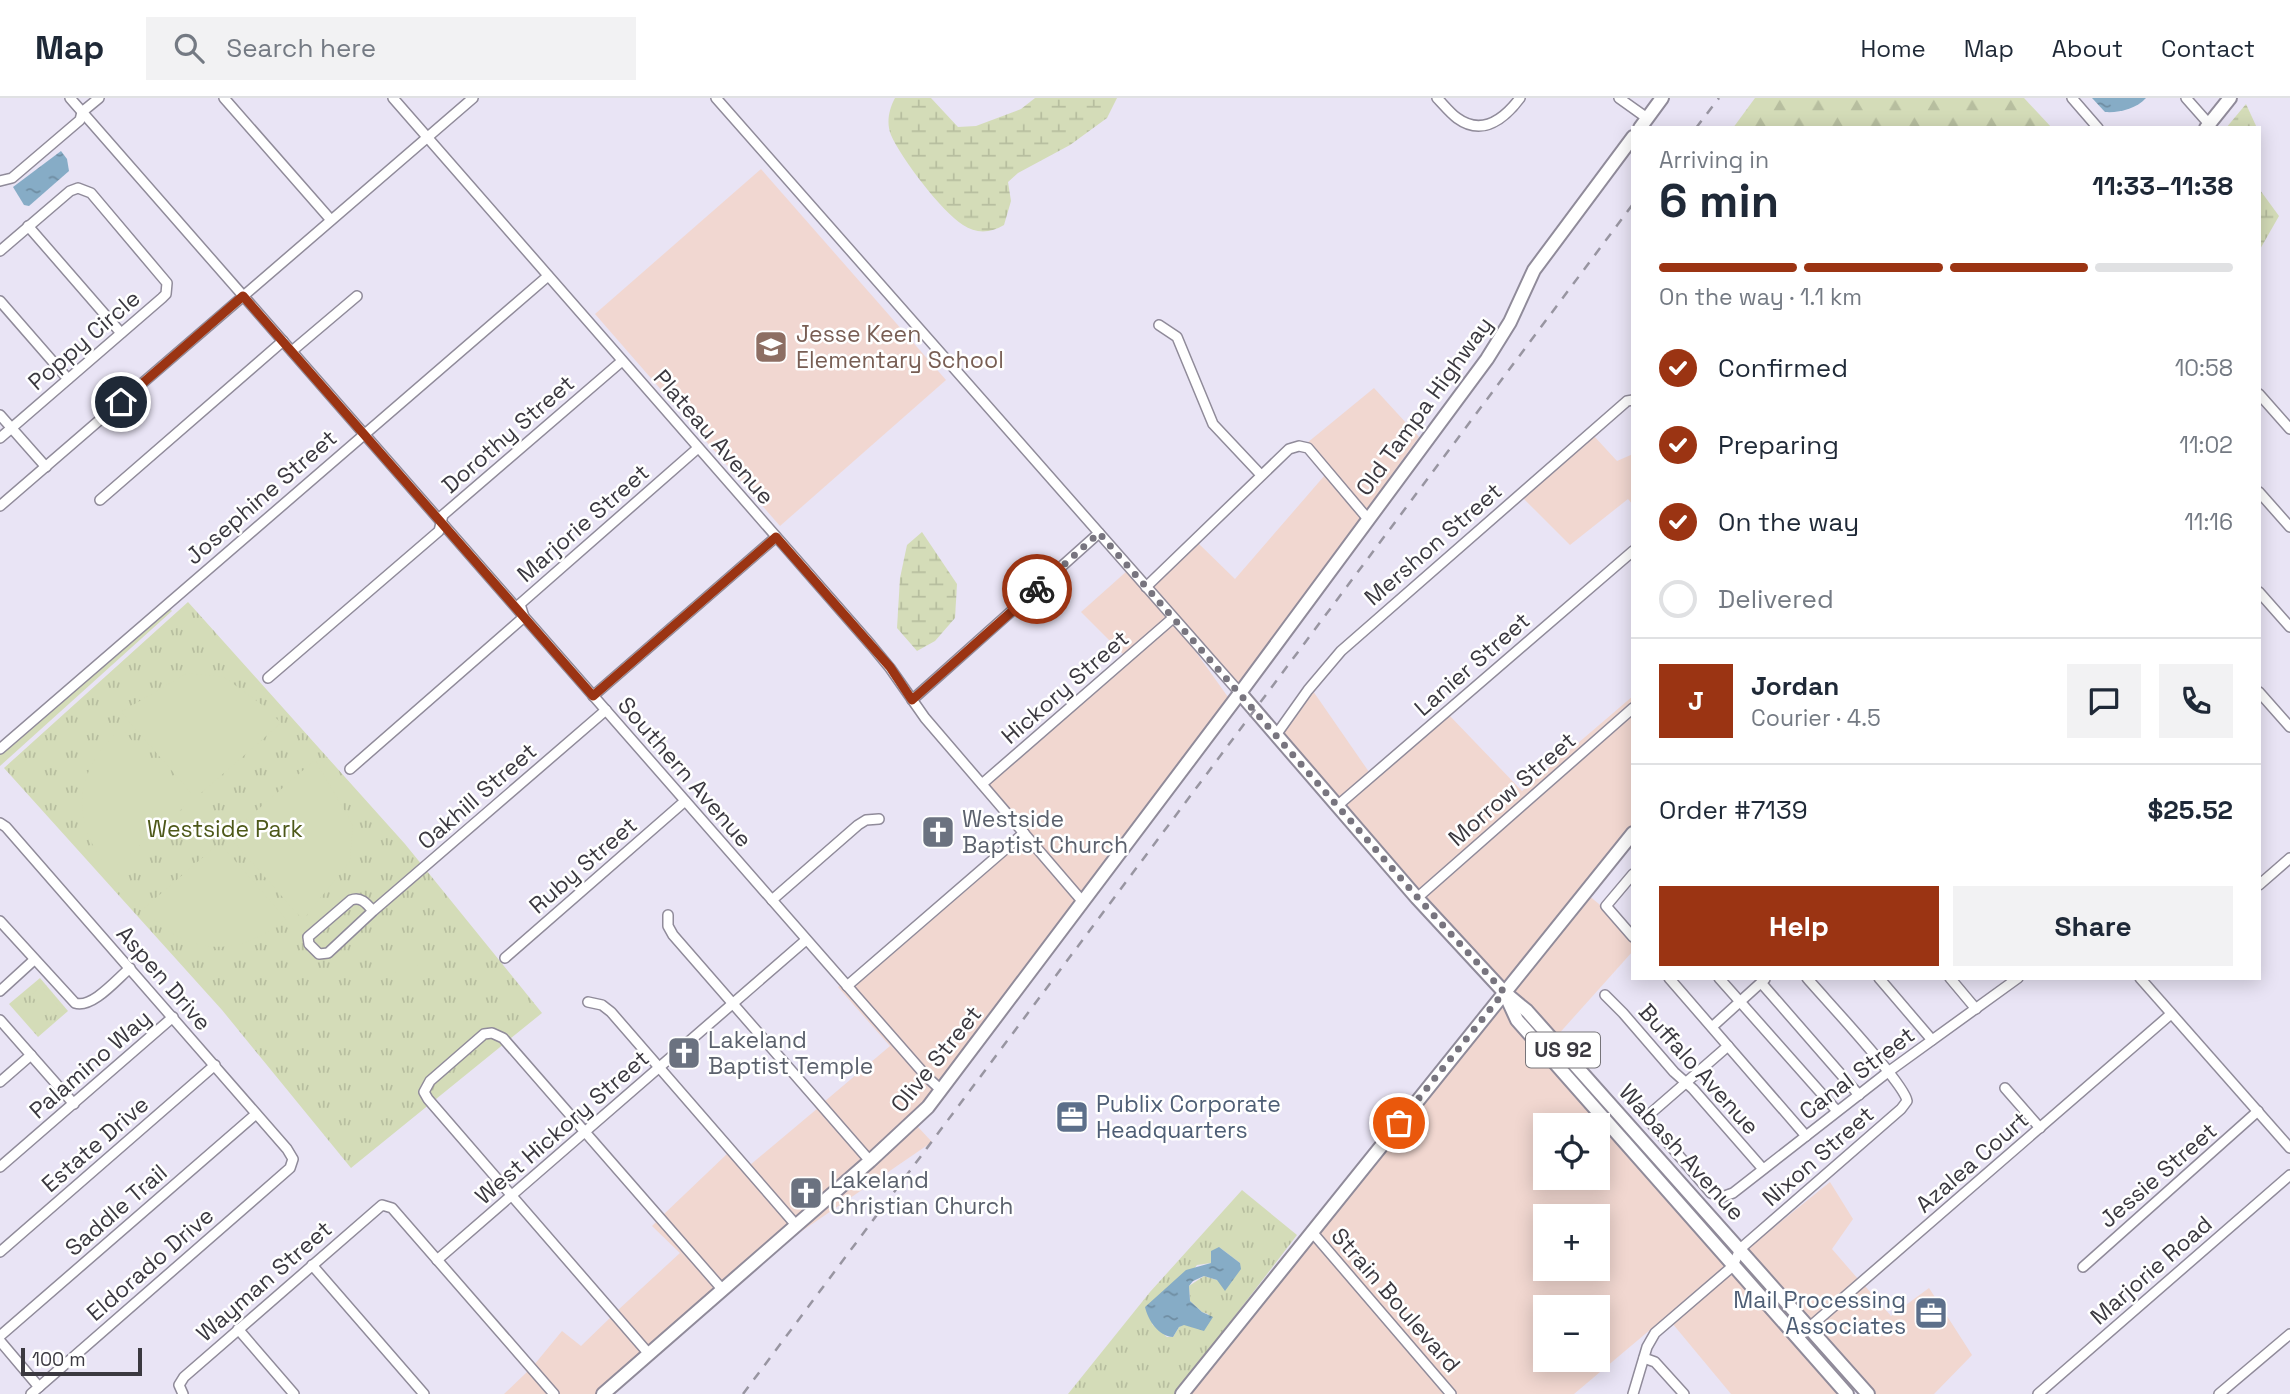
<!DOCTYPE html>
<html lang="en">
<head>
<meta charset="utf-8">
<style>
  :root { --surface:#fff; --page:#f2f2f3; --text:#1f2937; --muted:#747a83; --line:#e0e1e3; --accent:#9b3413 }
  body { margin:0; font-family:"Space Grotesk",sans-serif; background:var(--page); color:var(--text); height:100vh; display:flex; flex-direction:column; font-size:26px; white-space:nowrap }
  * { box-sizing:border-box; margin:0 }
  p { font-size:23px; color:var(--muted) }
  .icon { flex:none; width:38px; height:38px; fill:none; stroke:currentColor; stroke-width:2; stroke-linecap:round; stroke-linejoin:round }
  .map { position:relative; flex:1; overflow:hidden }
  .side { position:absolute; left:1631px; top:28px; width:630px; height:854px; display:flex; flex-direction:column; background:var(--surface); border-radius:0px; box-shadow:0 4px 18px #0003 }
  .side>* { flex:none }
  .tools { position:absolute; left:1533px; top:1015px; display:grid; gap:14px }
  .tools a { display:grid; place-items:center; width:77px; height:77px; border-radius:0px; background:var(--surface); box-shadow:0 4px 18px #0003; font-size:35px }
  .scale { position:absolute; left:21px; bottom:18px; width:121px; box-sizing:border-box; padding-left:7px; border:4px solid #3b3940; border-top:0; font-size:19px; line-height:24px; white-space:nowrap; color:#3b3940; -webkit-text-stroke:5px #fff; paint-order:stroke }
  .pin { position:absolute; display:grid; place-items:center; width:60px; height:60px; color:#fff; margin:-30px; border:4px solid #fff; border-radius:50%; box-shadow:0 2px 7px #0007 }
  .courier { position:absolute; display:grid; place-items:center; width:70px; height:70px; margin:-35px; border:5px solid #9b3413; border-radius:50%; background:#fff; color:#222; box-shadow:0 2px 9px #0007 }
  .summary em { font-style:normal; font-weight:600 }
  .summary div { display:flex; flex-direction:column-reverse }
  .summary { display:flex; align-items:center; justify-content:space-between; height:119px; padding:0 28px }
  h1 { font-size:46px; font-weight:600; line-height:52px }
  .bar { display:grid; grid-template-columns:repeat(4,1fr); gap:10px 7px; align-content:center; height:84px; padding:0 28px }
  .bar i { height:9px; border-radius:5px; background:var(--line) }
  .bar .current { background:var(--accent) }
  .bar p { grid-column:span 4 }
  .line { display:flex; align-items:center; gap:18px; padding:0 28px; border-top:2px solid var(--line) }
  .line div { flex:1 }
  .round { display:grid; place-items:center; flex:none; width:74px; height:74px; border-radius:0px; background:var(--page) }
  ol { padding:0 28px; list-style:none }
  li { display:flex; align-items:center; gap:21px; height:77px }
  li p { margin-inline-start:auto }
  li .icon { padding:7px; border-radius:50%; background:var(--accent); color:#fff; stroke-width:4 }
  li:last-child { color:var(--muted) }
  li i { width:38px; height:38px; border:4px solid var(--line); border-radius:50% }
  .action { display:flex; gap:14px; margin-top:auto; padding:14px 28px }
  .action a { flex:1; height:80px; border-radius:0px; background:var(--accent); color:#fff; font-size:28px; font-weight:600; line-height:80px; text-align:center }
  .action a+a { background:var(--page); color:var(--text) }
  header { display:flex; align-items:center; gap:42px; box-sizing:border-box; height:98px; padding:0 35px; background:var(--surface); border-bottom:2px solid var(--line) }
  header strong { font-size:33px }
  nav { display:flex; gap:38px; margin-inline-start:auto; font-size:24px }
  .search { width:490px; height:63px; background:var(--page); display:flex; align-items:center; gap:18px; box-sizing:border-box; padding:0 24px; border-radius:0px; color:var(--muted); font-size:26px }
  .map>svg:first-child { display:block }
</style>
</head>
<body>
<header>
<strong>Map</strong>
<div class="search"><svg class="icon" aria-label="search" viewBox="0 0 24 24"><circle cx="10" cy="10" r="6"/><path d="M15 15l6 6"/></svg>Search here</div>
<nav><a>Home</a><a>Map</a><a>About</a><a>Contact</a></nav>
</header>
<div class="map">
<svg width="2290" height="1296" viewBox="0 0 2290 1296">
  <defs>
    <pattern id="grass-tufts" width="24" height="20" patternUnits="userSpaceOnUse" patternTransform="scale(1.75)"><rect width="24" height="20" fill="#d4dcb8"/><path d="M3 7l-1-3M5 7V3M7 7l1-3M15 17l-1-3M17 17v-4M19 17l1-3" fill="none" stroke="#b7be9f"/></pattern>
    <pattern id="forest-firs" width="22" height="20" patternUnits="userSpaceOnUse" patternTransform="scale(1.75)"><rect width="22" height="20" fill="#d4dcb8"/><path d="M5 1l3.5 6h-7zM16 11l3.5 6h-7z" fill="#b7be9f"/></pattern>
    <pattern id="wetland-marsh" width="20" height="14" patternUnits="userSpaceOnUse" patternTransform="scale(1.75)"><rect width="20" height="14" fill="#d4dcb8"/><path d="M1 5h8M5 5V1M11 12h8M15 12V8" fill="none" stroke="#b7be9f"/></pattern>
    <pattern id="water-ripples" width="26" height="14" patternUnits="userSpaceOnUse" patternTransform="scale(1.75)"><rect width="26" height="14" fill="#86acc6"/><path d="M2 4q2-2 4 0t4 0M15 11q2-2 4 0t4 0" fill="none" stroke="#6f8da2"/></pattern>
  </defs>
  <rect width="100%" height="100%" fill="#e9e4f5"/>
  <!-- commercial -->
  <g fill="#f1d7d0" fill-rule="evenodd">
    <polygon points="1374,290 1419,339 1366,412 1307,345"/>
    <polygon points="1594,338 1617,363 1633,356 1633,407 1628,401 1570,447 1523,400"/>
    <polygon points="1325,377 1361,419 1238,587 1152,489 1198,445 1235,481"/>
    <polygon points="1127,473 1167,519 1124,557 1081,514"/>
    <polygon points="1173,526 1193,550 1228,599 1081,795 988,687"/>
    <polygon points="1313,593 1369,674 1338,701 1282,637"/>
    <polygon points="1633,598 1633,604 1417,794 1344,708 1449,617 1522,693"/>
    <polygon points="1633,617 1633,728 1503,888 1424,801"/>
    <polygon points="1024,742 1076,802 939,985 854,889"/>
    <polygon points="1588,797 1633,834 1633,853 1556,939 1510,894"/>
    <polygon points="841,887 934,992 918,1013 870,1057 824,1004 890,948 838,889"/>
    <path d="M1503,903L1727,1167L1574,1296H1457L1317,1134ZM1545,1027H1598V1080H1545ZM1545,1118H1598V1171H1545ZM1545,1209H1598V1262H1545Z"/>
    <polygon points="818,1010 864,1063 796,1121 750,1067"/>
    <polygon points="917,1028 932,1044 777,1150"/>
    <polygon points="728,1055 790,1126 722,1185 663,1117"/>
    <polygon points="1830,1084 1853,1121 1832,1151 1858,1181 1809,1223 1746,1152"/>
    <polygon points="657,1123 716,1191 649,1250 617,1213 680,1155 652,1128"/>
    <polygon points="1312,1141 1367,1202 1381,1222 1446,1296 1188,1296"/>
    <polygon points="1733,1174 1841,1296 1731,1296 1672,1225"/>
    <polygon points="1865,1188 1891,1218 1929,1190 1972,1257 1934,1296 1874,1296 1815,1230"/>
    <polygon points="611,1219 643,1255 596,1296 559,1296 534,1267 562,1233 581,1248"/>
    <polygon points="528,1273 548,1296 504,1296"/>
  </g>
  <!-- education -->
  <polygon fill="#f1d7d1" points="761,71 946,282 780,428 595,216"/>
  <!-- grass -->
  <g fill="url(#grass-tufts)" fill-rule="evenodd">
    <polygon points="188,504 405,746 542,915 351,1070 222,912 4,670"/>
    <polygon points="169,510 172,513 0,668 0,657"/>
    <polygon points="40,880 68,913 38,939 9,906"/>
    <path d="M1242,1092L1297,1137L1175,1296H1068L1150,1194ZM1219,1149L1240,1165L1217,1182L1204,1178L1189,1188L1190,1203L1202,1214L1208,1216L1204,1232L1184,1226L1179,1229L1173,1239H1167L1152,1226L1197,1167L1211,1165Z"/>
  </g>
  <!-- forest -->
  <polygon fill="url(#forest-firs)" points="1755,0 2024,0 2052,30 1733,30"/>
  <!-- wetland -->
  <g fill="url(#wetland-marsh)">
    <path d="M895,0H931L958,29L976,28L1021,11L1035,0H1117L1107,20L1070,47L1018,75L1008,84L1011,103L1004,127C991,135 976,136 963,127C942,114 901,60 891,37C886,25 889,11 895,0Z"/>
    <polygon points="2246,6 2257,30 2226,30"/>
    <polygon points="2259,87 2260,92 2279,118 2259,153"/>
    <polygon points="922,434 957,486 955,520 935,543 917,553 897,530 900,480 907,447"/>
  </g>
  <!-- garden -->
  <g fill="#d4dcb8">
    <polygon points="187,575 224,579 265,609 281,625 200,696 192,696 121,614"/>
    <path d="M121,630L184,703L183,710L110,773C69,722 73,675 121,630Z"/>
    <polygon points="315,662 353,727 350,763 303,822 232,742 233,733"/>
    <path d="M216,748L223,749L286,821C236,861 187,858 143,811Z"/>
    <polygon points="406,854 423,874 407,888 390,868"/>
    <polygon points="41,888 60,910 50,919 31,897"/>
  </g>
  <!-- water -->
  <g fill="url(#water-ripples)">
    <path d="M2092,0H2146C2136,11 2119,15 2105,14Z"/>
    <polygon points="61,53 67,61 69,73 29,108 24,107 13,89"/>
    <path d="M1219,1149L1240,1165L1241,1171L1225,1193L1217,1182L1204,1178L1193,1183L1189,1188L1190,1203L1202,1214L1213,1219L1204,1233L1184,1227L1179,1229L1173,1239C1158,1238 1148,1222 1145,1209L1186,1172L1211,1165V1153Z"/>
  </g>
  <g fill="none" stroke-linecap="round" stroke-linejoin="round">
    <defs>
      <g id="minor">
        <polyline points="70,0 927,979 941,992"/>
        <polyline points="224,0 331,122"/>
        <polyline points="393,0 871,547 890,570 925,620 1083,804"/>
        <polyline points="716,0 1240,595"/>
        <path d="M1437,0C1443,6 1450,15 1457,20C1483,39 1505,20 1520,0"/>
        <polyline points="1619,0 1647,20"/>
        <polyline points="2072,0 2098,30"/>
        <polyline points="2186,0 2209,26"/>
        <polyline points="0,83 12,80 80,22 82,14 99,0"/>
        <polyline points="28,128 121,235"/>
        <polyline points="0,153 70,93 78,90 91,95 167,185 166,196 162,200 0,340"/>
        <polyline points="0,203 68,281"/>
        <polyline points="1159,227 1177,239 1213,326 1261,377"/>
        <polyline points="292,253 357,198"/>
        <polyline points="2259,296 2290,331"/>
        <polyline points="0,317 46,369"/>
        <polyline points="2259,394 2290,429"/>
        <polyline points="100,402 283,243"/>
        <polyline points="0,408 473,0"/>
        <polyline points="1146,489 1289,351 1299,348 1308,350 1368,421"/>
        <polyline points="2259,494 2290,529"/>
        <polyline points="268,580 439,433 443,417 622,263"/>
        <polyline points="2259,594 2290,629"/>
        <polyline points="593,598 776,439"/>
        <polyline points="912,602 1099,435"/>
        <polyline points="1276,637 1308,592 1341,553 1627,303 1633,302"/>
        <polyline points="0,651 548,178"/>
        <polyline points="350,671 524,519 520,506 698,350"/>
        <polyline points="982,686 1173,520"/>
        <polyline points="1337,708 1633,453"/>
        <polyline points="0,725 6,729 287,1051 293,1061 290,1070 31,1296"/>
        <polyline points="1633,776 1606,808 1633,839"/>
        <polyline points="2259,787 2290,760"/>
        <polyline points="1417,800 1633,610"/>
        <polyline points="772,802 858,727 866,722 879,721"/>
        <path d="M373,813C367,806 361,798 351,802L308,839L309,846L319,856L328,855L373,813L606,612"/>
        <polyline points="668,817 668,828 673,837 870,1063"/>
        <path d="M0,823L75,905C92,911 117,881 130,870"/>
        <polyline points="505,860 685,703"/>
        <polyline points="1669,880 1806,1038"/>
        <polyline points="1719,880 1837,1013"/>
        <polyline points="1763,880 1763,887 1859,997"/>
        <polyline points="1879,880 1932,942"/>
        <polyline points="1950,880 1976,911"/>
        <polyline points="2140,880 2290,1050"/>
        <polyline points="847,888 1024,735"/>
        <polyline points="0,893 34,862"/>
        <polyline points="1605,897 1623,915 1674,974 1693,991 1763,1071"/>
        <polyline points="588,904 602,907 611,914 796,1127"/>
        <polyline points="0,922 74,1006"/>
        <polyline points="1712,929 1765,881"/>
        <polyline points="1728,948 1651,1015 1650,1024 1711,1095 1722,1099 1733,1095 1888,974 2018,880"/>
        <polyline points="0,984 31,957"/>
        <polyline points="2005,990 2040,1030"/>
        <polyline points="0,1069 173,919"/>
        <polyline points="1312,1134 1451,1296"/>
        <polyline points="0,1154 215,967"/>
        <polyline points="437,1162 806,842"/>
        <polyline points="312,1167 424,1296"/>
        <polyline points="2083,1169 2258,1013"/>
        <polyline points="238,1231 294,1296"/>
        <polyline points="0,1238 256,1016"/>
        <polyline points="1797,1240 2171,916"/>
        <polyline points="0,1243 39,1289"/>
        <polyline points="649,1256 428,1001 424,994 430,983 484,936 492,935 503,940 722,1191"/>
        <polyline points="1644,1260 1655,1264 1684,1296"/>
        <polyline points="183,1296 179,1287 184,1279 382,1107 392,1110 554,1296"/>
        <path d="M1633,1296L1647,1249L1655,1235L1733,1168L1740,1151L1901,1011L1907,1003C1905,986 1824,900 1807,880"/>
        <polyline points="2038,1296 2290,1077"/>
        <polyline points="2219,1296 2290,1236"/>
      </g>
      <g id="major">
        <polyline points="1640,30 1662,0"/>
        <polyline points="2206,30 2230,0"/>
        <polyline points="1240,595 1417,800 1504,894 1527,913 1868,1296"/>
        <polyline points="1506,898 1517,922 1847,1296"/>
        <polyline points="603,1296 870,1063 928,1009 1240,595 1487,261 1510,224 1534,172 1633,39"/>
        <polyline points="1182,1296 1633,735"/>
      </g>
    </defs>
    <!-- minor casing -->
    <use href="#minor" stroke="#908b9a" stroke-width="12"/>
    <!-- major casing -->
    <use href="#major" stroke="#908b9a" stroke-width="16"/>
    <!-- minor -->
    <use href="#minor" stroke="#fff" stroke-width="9"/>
    <!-- major -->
    <use href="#major" stroke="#fff" stroke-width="12"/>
    <!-- rail -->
    <g stroke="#9895a1" stroke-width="2.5" stroke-dasharray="9 9" stroke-linecap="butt">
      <polyline points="1696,30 1719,0"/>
      <polyline points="743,1296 1633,106"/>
    </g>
  </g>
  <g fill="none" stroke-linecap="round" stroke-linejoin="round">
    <!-- done -->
    <polyline stroke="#78757f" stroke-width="7" stroke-dasharray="0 12.6" points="1037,491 1099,435 1418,800 1504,894 1399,1025"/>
    <!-- route -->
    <polyline stroke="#9b3413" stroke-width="9" points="121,304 243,198 593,598 776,439 890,569 912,602 1037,491"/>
  </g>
  <!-- icons -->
  <defs>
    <symbol id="school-square" viewBox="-11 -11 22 22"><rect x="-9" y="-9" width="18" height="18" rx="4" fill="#8d6e63" stroke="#fff"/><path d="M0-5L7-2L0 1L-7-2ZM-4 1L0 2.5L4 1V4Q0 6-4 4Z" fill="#fff"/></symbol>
    <symbol id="church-square" viewBox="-11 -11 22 22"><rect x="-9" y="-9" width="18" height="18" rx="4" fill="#6b7280" stroke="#fff"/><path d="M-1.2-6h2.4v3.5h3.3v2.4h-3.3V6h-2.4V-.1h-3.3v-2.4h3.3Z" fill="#fff"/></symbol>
    <symbol id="office-square" viewBox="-11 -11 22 22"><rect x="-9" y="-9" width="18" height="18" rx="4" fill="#5c6f8a" stroke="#fff"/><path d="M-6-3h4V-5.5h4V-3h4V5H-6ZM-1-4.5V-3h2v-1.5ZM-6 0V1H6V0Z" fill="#fff"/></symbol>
  </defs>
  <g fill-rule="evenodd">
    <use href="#school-square" x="752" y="230" width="38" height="38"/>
    <use href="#church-square" x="919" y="715" width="38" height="38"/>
    <use href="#church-square" x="665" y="936" width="38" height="38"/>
    <use href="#office-square" x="1053" y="1000" width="38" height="38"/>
    <use href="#church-square" x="787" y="1076" width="38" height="38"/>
    <use href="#office-square" x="1912" y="1196" width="38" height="38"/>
  </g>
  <g text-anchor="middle" stroke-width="5" stroke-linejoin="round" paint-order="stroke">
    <!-- shield labels -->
    <rect fill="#fff" stroke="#767479" stroke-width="2" x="1526" y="934.5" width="74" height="35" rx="5"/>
    <g font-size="21" font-weight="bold" fill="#3b3940">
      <text x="1563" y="959">US 92</text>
    </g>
    <!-- education labels -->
    <g font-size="23" fill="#785e54" stroke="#fff" text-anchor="start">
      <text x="796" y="244">Jesse Keen<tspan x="796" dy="26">Elementary School</tspan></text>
    </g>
    <!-- street labels -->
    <g font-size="23" fill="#3b3940" stroke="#fff">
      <text transform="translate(84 242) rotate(-41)" y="8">Poppy Circle</text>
      <text transform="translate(1424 308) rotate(-54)" y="8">Old Tampa Highway</text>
      <text transform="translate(508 336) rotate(-41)" y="8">Dorothy Street</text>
      <text transform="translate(714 339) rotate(49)" y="8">Plateau Avenue</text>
      <text transform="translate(261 399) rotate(-41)" y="8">Josephine Street</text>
      <text transform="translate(583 425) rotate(-41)" y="8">Marjorie Street</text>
      <text transform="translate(1433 446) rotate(-41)" y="8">Mershon Street</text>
      <text transform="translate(1472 566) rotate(-41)" y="8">Lanier Street</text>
      <text transform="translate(1065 589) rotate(-41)" y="8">Hickory Street</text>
      <text transform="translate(685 674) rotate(49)" y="8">Southern Avenue</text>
      <text transform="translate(1512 691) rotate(-41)" y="8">Morrow Street</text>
      <text transform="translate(477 698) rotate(-41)" y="8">Oakhill Street</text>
      <text transform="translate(583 767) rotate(-41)" y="8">Ruby Street</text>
      <text transform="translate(164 880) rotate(49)" y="8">Aspen Drive</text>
      <text transform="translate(936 961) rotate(-51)" y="8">Olive Street</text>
      <text transform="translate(90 966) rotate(-41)" y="8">Palamino Way</text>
      <text transform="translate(1699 971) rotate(48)" y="8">Buffalo Avenue</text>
      <text transform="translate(1857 975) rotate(-37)" y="8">Canal Street</text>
      <text transform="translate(562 1029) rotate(-41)" y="8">West Hickory Street</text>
      <text transform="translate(95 1046) rotate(-41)" y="8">Estate Drive</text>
      <text transform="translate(1682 1054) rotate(48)" y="8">Wabash Avenue</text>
      <text transform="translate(1818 1058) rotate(-41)" y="8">Nixon Street</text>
      <text transform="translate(1972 1064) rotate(-41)" y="8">Azalea Court</text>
      <text transform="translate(2158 1077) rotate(-41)" y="8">Jessie Street</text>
      <text transform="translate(116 1112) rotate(-41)" y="8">Saddle Trail</text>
      <text transform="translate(150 1166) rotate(-41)" y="8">Eldorado Drive</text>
      <text transform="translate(2151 1172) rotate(-41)" y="8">Marjorie Road</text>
      <text transform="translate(264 1183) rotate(-41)" y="8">Wayman Street</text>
      <text transform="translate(1396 1202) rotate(49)" y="8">Strain Boulevard</text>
    </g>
    <!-- worship labels -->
    <g font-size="23" fill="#5b616d" stroke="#fff" text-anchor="start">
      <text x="962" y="729">Westside<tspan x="962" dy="26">Baptist Church</tspan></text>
      <text x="708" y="950">Lakeland<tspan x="708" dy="26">Baptist Temple</tspan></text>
      <text x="830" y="1090">Lakeland<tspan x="830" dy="26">Christian Church</tspan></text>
    </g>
    <!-- park labels -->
    <g font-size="23" fill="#4d5819" stroke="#fff">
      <text x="225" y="739">Westside Park</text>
    </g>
    <!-- service labels -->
    <g font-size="23" fill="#4e5e75" stroke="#fff" text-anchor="start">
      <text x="1096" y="1014">Publix Corporate<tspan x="1096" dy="26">Headquarters</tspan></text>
      <text x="1906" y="1210" text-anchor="end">Mail Processing<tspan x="1906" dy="26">Associates</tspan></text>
    </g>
  </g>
</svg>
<div class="tools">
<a><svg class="icon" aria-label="locate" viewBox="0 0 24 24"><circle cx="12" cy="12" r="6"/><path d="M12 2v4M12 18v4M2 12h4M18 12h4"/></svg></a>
<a>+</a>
<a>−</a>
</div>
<div class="scale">100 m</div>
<div class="pin" style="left:1399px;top:1025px;background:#ea580c"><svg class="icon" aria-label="bag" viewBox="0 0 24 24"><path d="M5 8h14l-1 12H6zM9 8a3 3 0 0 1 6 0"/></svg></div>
<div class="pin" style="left:121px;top:304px;background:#1f2937"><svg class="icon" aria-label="home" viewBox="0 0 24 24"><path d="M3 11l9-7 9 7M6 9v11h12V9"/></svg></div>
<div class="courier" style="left:1037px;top:491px"><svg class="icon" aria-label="bike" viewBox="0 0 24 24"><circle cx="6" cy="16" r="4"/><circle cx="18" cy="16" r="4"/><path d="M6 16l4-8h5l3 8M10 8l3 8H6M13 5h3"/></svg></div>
<section class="side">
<div class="summary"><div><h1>6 min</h1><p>Arriving in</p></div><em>11:33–11:38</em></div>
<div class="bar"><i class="current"></i><i class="current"></i><i class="current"></i><i></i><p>On the way · 1.1 km</p></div>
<ol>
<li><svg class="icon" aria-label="check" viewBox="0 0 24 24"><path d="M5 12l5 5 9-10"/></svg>Confirmed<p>10:58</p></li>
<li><svg class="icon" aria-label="check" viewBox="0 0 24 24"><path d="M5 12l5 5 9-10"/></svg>Preparing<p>11:02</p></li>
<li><svg class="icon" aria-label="check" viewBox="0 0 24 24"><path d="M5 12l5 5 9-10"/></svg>On the way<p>11:16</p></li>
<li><i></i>Delivered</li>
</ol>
<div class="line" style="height:126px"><b class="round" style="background:var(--accent);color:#fff">J</b><div><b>Jordan</b><p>Courier · 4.5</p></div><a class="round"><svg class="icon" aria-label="chat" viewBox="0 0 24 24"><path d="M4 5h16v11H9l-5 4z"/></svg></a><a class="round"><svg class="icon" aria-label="phone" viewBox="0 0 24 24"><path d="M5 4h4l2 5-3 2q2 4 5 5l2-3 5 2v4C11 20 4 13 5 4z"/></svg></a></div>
<div class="line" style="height:91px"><div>Order #7139</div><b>$25.52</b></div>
<div class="action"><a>Help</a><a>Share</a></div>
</section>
</div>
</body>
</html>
